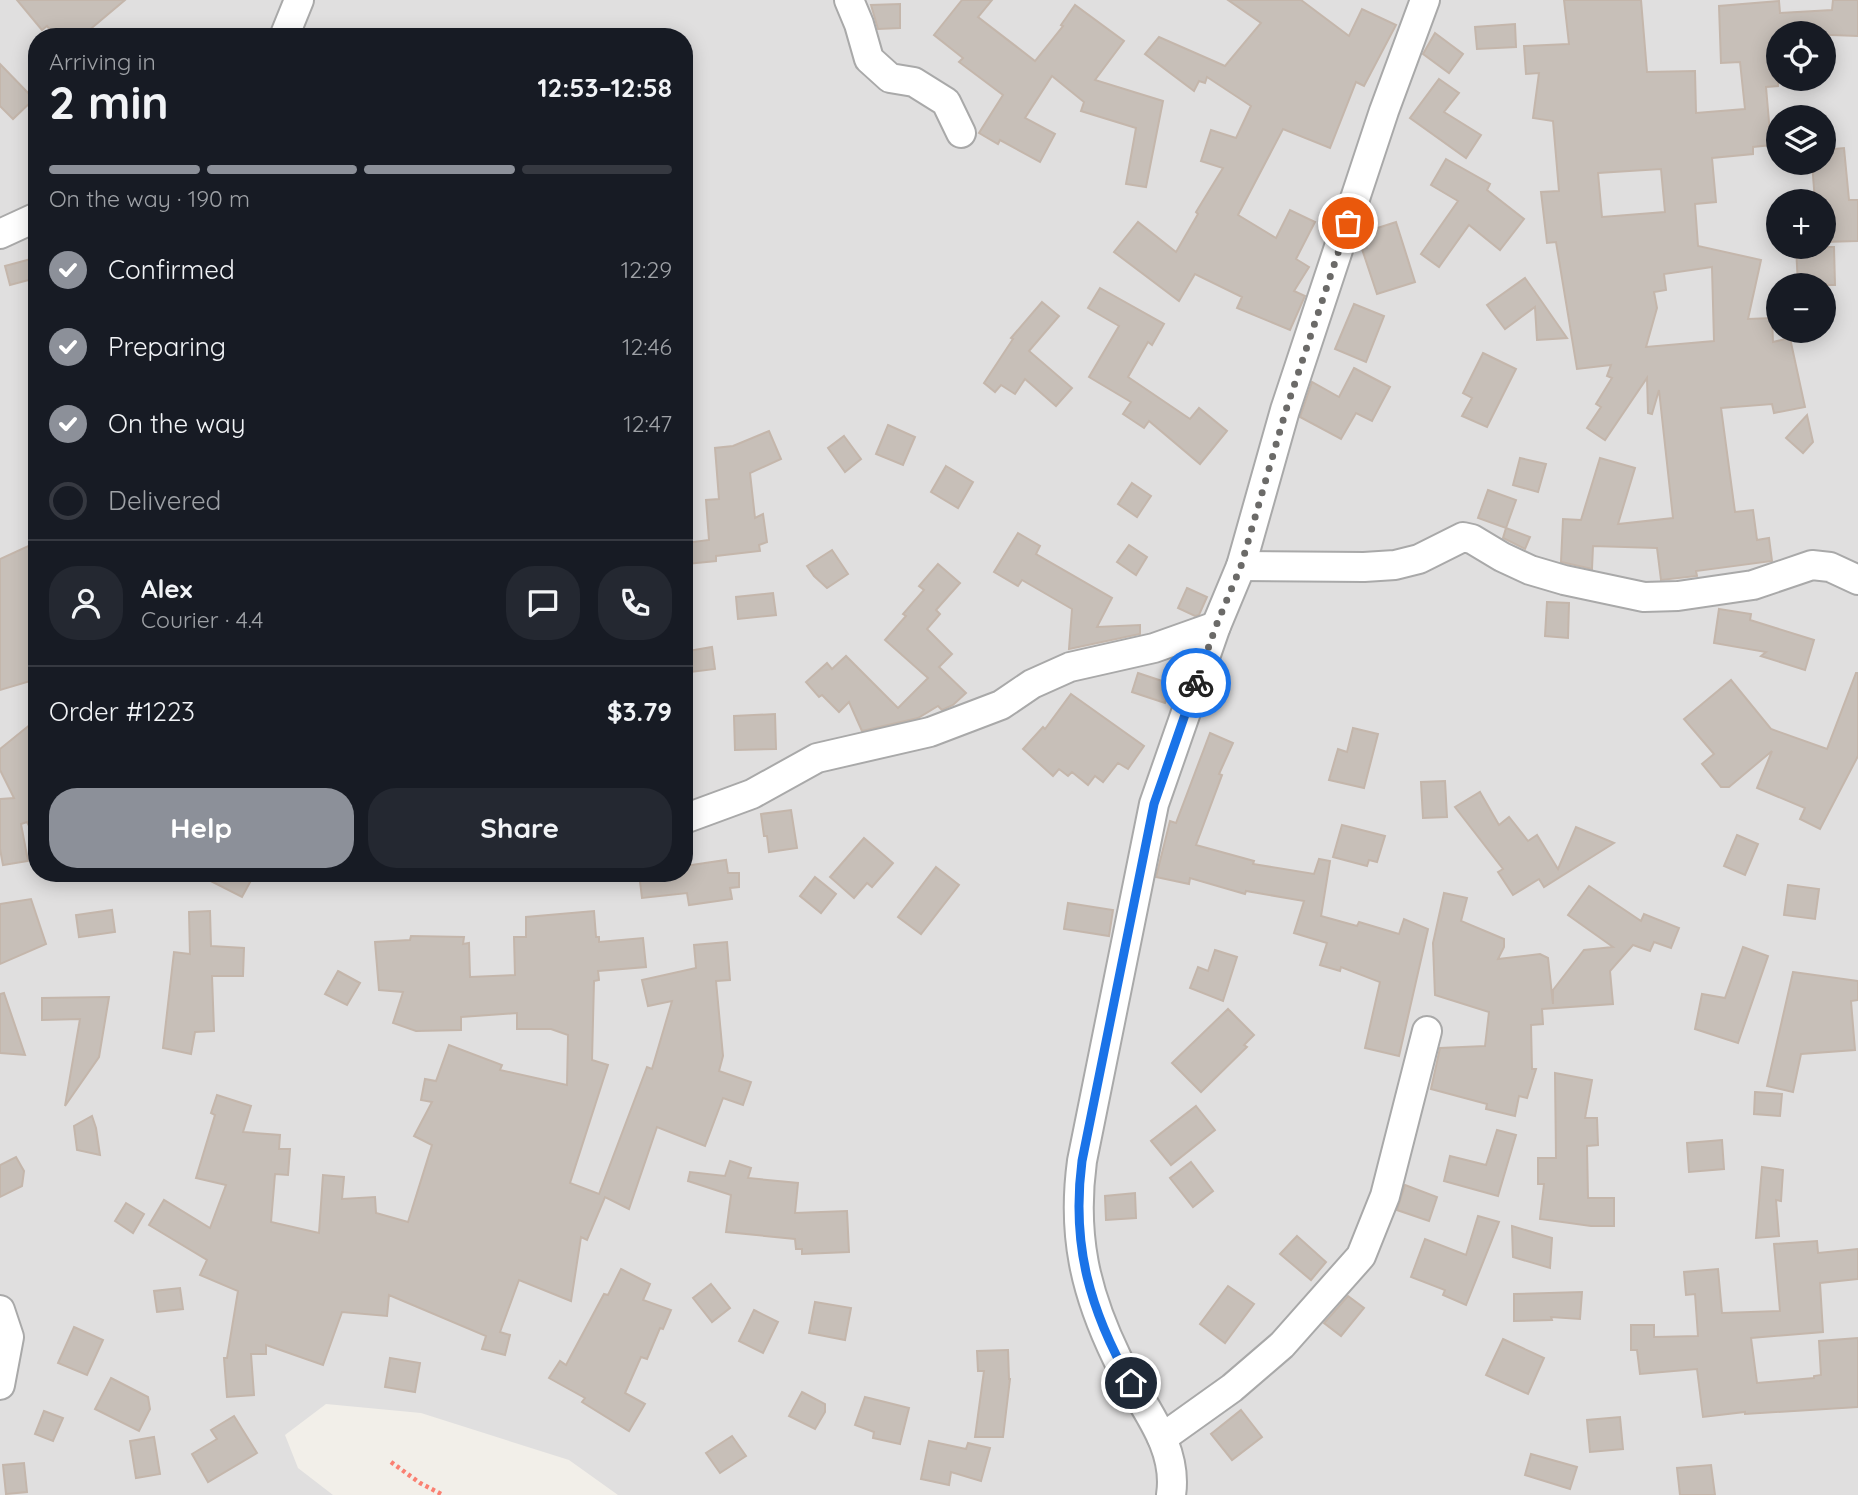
<!DOCTYPE html>
<html lang="en">
<head>
<meta charset="utf-8">
<style>
  :root { --surface:#171b24; --page:#242831; --text:#f1f3f6; --muted:#9ea1a6; --line:#363941; --accent:#8c9099 }
  body { margin:0; font-family:Quicksand,sans-serif; background:var(--page); color:var(--text); height:100vh; display:flex; flex-direction:column; font-size:26px; white-space:nowrap }
  * { box-sizing:border-box; margin:0 }
  p { font-size:23px; color:var(--muted) }
  .icon { flex:none; width:38px; height:38px; fill:none; stroke:currentColor; stroke-width:2; stroke-linecap:round; stroke-linejoin:round }
  .map { position:relative; flex:1; overflow:hidden }
  .details { position:absolute; left:28px; top:28px; width:665px; height:854px; display:flex; flex-direction:column; background:var(--surface); border-radius:28px; box-shadow:0 4px 18px #0003 }
  .details>* { flex:none }
  .controls { position:absolute; left:1766px; top:21px; display:grid; gap:14px }
  .controls a { display:grid; place-items:center; width:70px; height:70px; border-radius:50%; background:var(--surface); box-shadow:0 4px 18px #0003; font-size:35px }
  .pin { position:absolute; display:grid; place-items:center; width:60px; height:60px; color:#fff; margin:-30px; border:4px solid #fff; border-radius:50%; box-shadow:0 2px 7px #0007 }
  .courier { position:absolute; display:grid; place-items:center; width:70px; height:70px; margin:-35px; border:5px solid #1a73e8; border-radius:50%; background:#fff; color:#222; box-shadow:0 2px 9px #0007 }
  .overview em { font-style:normal; font-weight:700 }
  .overview div { display:flex; flex-direction:column-reverse }
  .overview { display:flex; align-items:center; justify-content:space-between; height:119px; padding:0 21px }
  h1 { font-size:46px; font-weight:700; line-height:52px }
  .bar { display:grid; grid-template-columns:repeat(4,1fr); gap:10px 7px; align-content:center; height:84px; padding:0 21px }
  .bar i { height:9px; border-radius:5px; background:var(--line) }
  .bar .active { background:var(--accent) }
  .bar p { grid-column:span 4 }
  .line { display:flex; align-items:center; gap:18px; padding:0 21px; border-top:2px solid var(--line) }
  .line div { flex:1 }
  .round { display:grid; place-items:center; flex:none; width:74px; height:74px; border-radius:28px; background:var(--page) }
  ol { padding:0 21px; list-style:none }
  li { display:flex; align-items:center; gap:21px; height:77px }
  li p { margin-inline-start:auto }
  li .icon { padding:7px; border-radius:50%; background:var(--accent); color:#fff; stroke-width:4 }
  li:last-child { color:var(--muted) }
  li i { width:38px; height:38px; border:4px solid var(--line); border-radius:50% }
  .cta { display:flex; gap:14px; margin-top:auto; padding:14px 21px }
  .cta a { flex:1; height:80px; border-radius:28px; background:var(--accent); color:#fff; font-size:28px; font-weight:700; line-height:80px; text-align:center }
  .cta a+a { background:var(--page); color:var(--text) }
  .map>svg:first-child { display:block }
</style>
</head>
<body>
<div class="map">
<svg width="1858" height="1495" viewBox="0 0 1858 1495">
  <rect width="100%" height="100%" fill="#f2efe9"/>
  <!-- residential -->
  <path fill="#e0dfdf" fill-rule="evenodd" d="M0,0H1858V1495H618L569,1460L421,1413L326,1404L285,1435L298,1468L333,1495H0ZM1778,33H1824V79H1778ZM37,37H684V873H37ZM1778,117H1824V163H1778ZM1778,201H1824V247H1778ZM1778,285H1824V331H1778Z"/>
  <!-- building -->
  <g fill="#c7bfb8" stroke="#c4b6ab" stroke-width="2" fill-rule="evenodd">
    <polygon points="17,0 125,0 81,37 56,37 47,26 42,30"/>
    <polygon points="962,0 992,0 978,17 1035,61 1063,26 1061,25 1075,5 1124,41 1095,80 1163,101 1146,187 1126,184 1136,128 1081,111 1084,102 1052,76 1025,118 1055,134 1040,162 1000,140 998,144 979,133 1003,95 959,62 963,58 934,35"/>
    <polygon points="1228,0 1301,0 1349,36 1362,9 1396,25 1364,86 1356,82 1330,148 1283,129 1238,215 1276,238 1290,210 1315,222 1296,259 1309,267 1294,291 1305,296 1290,330 1237,308 1242,297 1195,274 1179,301 1114,252 1138,222 1176,252 1198,214 1196,212 1223,168 1201,161 1211,130 1236,138 1251,106 1207,77 1205,83 1199,81 1194,91 1145,54 1159,37 1225,66 1261,23"/>
    <path d="M1564,0H1641L1647,72L1695,71L1696,113L1745,109L1740,62L1721,63L1719,6L1779,1L1780,13L1832,10L1833,0H1858V36L1778,33V86L1766,87L1771,145L1753,147V154L1712,158L1716,202L1695,204L1698,246L1761,260L1748,319L1772,318L1773,342L1790,338L1805,407L1774,413L1772,404L1721,408L1735,512L1753,510L1757,540L1769,538L1772,561L1696,571L1697,576L1661,580L1657,548L1593,546L1592,569L1561,562L1563,519L1581,520L1600,458L1635,468L1618,524L1673,518L1659,390L1652,414L1648,413L1647,378L1605,440L1587,428L1601,407L1596,404L1612,378L1607,376L1611,365L1577,369L1556,242L1547,243L1541,192L1559,191L1553,121L1533,118L1539,73L1526,74L1524,46L1569,44ZM1661,169L1665,212L1602,217L1598,173ZM1712,267L1714,341L1646,347L1657,308L1654,292L1666,290L1664,274Z"/>
    <polygon points="900,4 900,28 878,29 871,5"/>
    <polygon points="1515,24 1516,47 1477,49 1475,27"/>
    <polygon points="1435,33 1463,54 1449,73 1423,54"/>
    <polygon points="0,64 34,99 13,119 0,106"/>
    <polygon points="1439,79 1459,93 1444,112 1481,135 1466,158 1410,118"/>
    <polygon points="1844,148 1849,200 1858,200 1858,241 1824,242 1824,201 1815,201 1812,163 1824,163 1824,150"/>
    <polygon points="1446,159 1490,184 1487,190 1524,219 1500,250 1469,225 1439,267 1421,254 1458,201 1431,185"/>
    <polygon points="1396,222 1415,282 1377,294 1362,249 1367,248 1362,233"/>
    <polygon points="1796,247 1834,247 1835,285 1798,285"/>
    <polygon points="31,259 36,278 10,285 5,266"/>
    <polygon points="1525,278 1542,302 1567,338 1537,340 1535,307 1505,329 1487,305"/>
    <polygon points="1100,288 1164,324 1152,345 1148,342 1128,377 1190,419 1199,408 1227,431 1200,464 1149,421 1144,428 1123,414 1131,402 1089,377 1119,326 1088,308"/>
    <polygon points="1042,302 1059,316 1029,351 1072,388 1056,406 1025,379 1015,394 1001,385 995,392 984,383 1013,339 1011,338"/>
    <polygon points="1354,304 1384,316 1366,362 1335,349"/>
    <polygon points="1483,353 1516,369 1487,427 1462,416 1472,398 1463,393"/>
    <polygon points="1354,368 1390,387 1372,421 1356,413 1341,439 1300,417 1312,382 1339,397"/>
    <polygon points="1807,415 1813,442 1803,453 1786,438"/>
    <polygon points="888,425 915,437 903,465 876,454"/>
    <polygon points="769,431 781,459 750,473 755,518 763,514 767,542 759,545 760,551 716,556 716,561 687,564 685,543 709,540 706,500 719,499 715,448 733,446"/>
    <polygon points="844,436 861,459 845,472 828,448"/>
    <polygon points="1520,458 1546,464 1538,492 1513,485"/>
    <polygon points="946,466 973,482 958,508 931,492"/>
    <polygon points="1132,483 1151,496 1137,517 1118,504"/>
    <polygon points="1488,490 1516,500 1506,528 1478,518"/>
    <polygon points="1506,528 1530,537 1525,549 1503,538"/>
    <polygon points="1018,533 1040,546 1036,554 1112,598 1097,627 1140,625 1140,634 1069,649 1072,609 1022,580 1018,586 994,572"/>
    <polygon points="37,542 37,679 0,690 0,559"/>
    <polygon points="1129,545 1147,557 1136,575 1117,562"/>
    <polygon points="832,550 848,574 827,588 814,576 807,566"/>
    <polygon points="938,564 960,583 936,610 940,614 927,629 952,654 939,667 966,693 953,705 942,710 938,706 918,718 862,731 849,702 839,712 822,695 819,697 806,682 827,663 832,669 846,656 898,708 928,678 885,640 906,616 903,614 924,590 919,586"/>
    <polygon points="1187,588 1207,597 1199,615 1195,616 1178,608"/>
    <polygon points="773,593 776,615 738,619 736,597"/>
    <polygon points="1547,602 1569,603 1568,638 1545,636"/>
    <polygon points="1719,609 1751,614 1750,620 1814,640 1805,670 1761,656 1766,652 1714,643"/>
    <polygon points="712,647 715,669 691,672 688,651"/>
    <polygon points="1138,673 1171,684 1165,703 1132,692"/>
    <polygon points="1856,673 1858,673 1858,756 1820,829 1800,819 1805,808 1757,788 1772,751 1729,787 1721,787 1702,764 1714,754 1684,719 1731,680 1771,729 1827,749"/>
    <polygon points="1071,694 1144,746 1128,769 1118,763 1103,782 1095,776 1088,785 1072,772 1068,776 1059,769 1053,776 1023,749 1043,727 1045,729"/>
    <polygon points="775,714 776,749 735,750 734,716"/>
    <polygon points="37,719 37,841 27,822 21,824 28,861 3,865 0,849 0,799 14,798 0,770 0,749"/>
    <polygon points="1353,728 1378,734 1364,788 1329,780 1338,749 1347,752"/>
    <polygon points="1210,733 1233,743 1219,774 1222,775 1196,845 1254,861 1253,864 1314,874 1319,859 1330,861 1321,916 1357,926 1359,922 1399,934 1404,919 1428,929 1399,1056 1365,1048 1380,982 1341,967 1340,971 1320,965 1327,943 1294,933 1304,901 1246,891 1245,894 1190,878 1189,884 1156,877 1170,821 1176,823"/>
    <polygon points="1445,781 1447,817 1423,818 1421,782"/>
    <polygon points="1480,792 1499,825 1509,817 1528,841 1537,835 1558,869 1576,827 1614,843 1544,887 1539,879 1513,895 1498,872 1503,869 1455,807"/>
    <polygon points="791,810 797,848 769,852 767,836 764,836 761,814"/>
    <polygon points="1342,825 1385,836 1377,862 1369,860 1367,866 1333,857"/>
    <polygon points="1737,835 1758,844 1745,875 1724,866"/>
    <polygon points="864,838 893,863 872,887 867,883 854,898 830,877"/>
    <polygon points="726,860 728,873 739,873 739,887 730,888 732,899 689,905 687,893 642,898 639,873 684,873 684,866"/>
    <polygon points="936,867 959,885 921,934 898,917"/>
    <polygon points="195,873 255,873 242,897"/>
    <polygon points="815,877 836,894 821,913 800,896"/>
    <polygon points="1788,885 1819,889 1815,919 1784,915"/>
    <polygon points="1589,886 1641,921 1644,914 1679,928 1671,948 1654,942 1650,951 1633,945 1610,971 1613,1004 1542,1009 1543,1024 1531,1025 1532,1069 1536,1069 1527,1098 1519,1096 1515,1116 1486,1109 1487,1104 1431,1089 1440,1048 1485,1046 1489,1012 1435,995 1433,943 1444,893 1467,898 1461,921 1504,939 1504,947 1498,959 1540,954 1548,958 1553,1004 1553,990 1584,950 1613,947 1568,915"/>
    <polygon points="31,899 46,944 0,964 0,904"/>
    <polygon points="1068,903 1113,910 1109,936 1064,929"/>
    <polygon points="112,910 115,932 79,937 76,915"/>
    <polygon points="210,911 211,946 244,948 243,976 212,976 214,1031 195,1032 191,1054 163,1048 174,952 190,954 189,912"/>
    <polygon points="594,911 596,937 599,937 599,942 643,938 646,967 598,971 599,980 594,981 592,1060 608,1065 570,1183 599,1194 647,1067 652,1069 672,1001 648,1006 642,980 696,968 694,945 727,942 730,980 716,981 723,1056 719,1071 751,1082 743,1105 723,1098 705,1146 657,1127 629,1209 605,1197 587,1240 581,1237 571,1301 519,1280 500,1332 510,1335 505,1355 482,1349 486,1336 389,1295 387,1316 342,1312 323,1365 266,1345 266,1354 251,1354 254,1395 227,1397 224,1358 227,1358 238,1291 200,1275 207,1260 149,1225 164,1200 210,1228 226,1185 196,1178 215,1115 211,1113 217,1095 251,1106 243,1132 280,1135 279,1149 290,1149 288,1175 275,1174 271,1222 319,1233 323,1175 344,1177 342,1199 375,1197 376,1213 408,1222 432,1145 414,1136 432,1102 421,1100 425,1079 436,1081 449,1045 502,1065 500,1070 567,1085 568,1035 551,1029 517,1029 517,1013 461,1017 461,1030 416,1031 393,1023 403,992 379,990 375,942 410,940 411,936 464,937 463,944 469,943 470,977 515,975 514,937 526,937 526,917"/>
    <polygon points="1743,947 1768,956 1738,1043 1695,1029 1702,994 1725,998"/>
    <polygon points="1215,950 1237,957 1223,1001 1190,988 1198,967 1208,971"/>
    <polygon points="338,971 360,983 347,1005 325,994"/>
    <polygon points="1793,972 1858,981 1858,1000 1851,1001 1855,1050 1801,1054 1793,1092 1767,1086"/>
    <polygon points="4,993 25,1055 0,1053 0,994"/>
    <polygon points="109,997 99,1057 65,1106 80,1019 42,1020 42,998"/>
    <polygon points="1228,1009 1254,1035 1244,1045 1247,1047 1201,1092 1172,1063"/>
    <polygon points="1555,1073 1592,1080 1585,1118 1597,1118 1598,1145 1587,1146 1588,1198 1614,1198 1614,1226 1591,1226 1540,1219 1544,1184 1538,1184 1538,1158 1556,1158"/>
    <polygon points="1755,1092 1782,1094 1780,1116 1754,1114"/>
    <polygon points="1196,1106 1215,1130 1171,1165 1151,1141"/>
    <polygon points="92,1116 96,1128 100,1155 77,1150 74,1126"/>
    <polygon points="1497,1130 1516,1135 1498,1196 1444,1181 1450,1156 1486,1165"/>
    <polygon points="1722,1140 1724,1169 1689,1172 1687,1143"/>
    <polygon points="16,1157 24,1171 22,1186 0,1197 0,1165"/>
    <polygon points="730,1161 751,1168 748,1178 798,1183 795,1213 847,1211 849,1252 802,1254 802,1249 796,1249 795,1239 726,1232 731,1195 688,1181 690,1172 725,1176"/>
    <polygon points="1191,1162 1213,1191 1193,1207 1170,1178"/>
    <polygon points="1762,1167 1783,1170 1781,1201 1776,1200 1779,1236 1756,1238"/>
    <polygon points="1405,1185 1437,1197 1429,1221 1397,1210"/>
    <polygon points="1135,1193 1136,1218 1106,1220 1105,1196"/>
    <polygon points="126,1203 144,1214 133,1233 115,1221"/>
    <polygon points="1478,1216 1499,1222 1466,1305 1443,1295 1445,1290 1411,1277 1425,1239 1466,1255"/>
    <polygon points="1512,1226 1552,1238 1550,1268 1513,1257"/>
    <polygon points="1297,1236 1326,1262 1311,1280 1280,1254"/>
    <polygon points="1817,1241 1818,1253 1858,1249 1858,1279 1820,1283 1823,1332 1751,1338 1757,1383 1814,1378 1814,1376 1821,1375 1819,1341 1858,1338 1858,1407 1745,1414 1745,1412 1703,1417 1697,1369 1640,1374 1637,1350 1631,1350 1631,1325 1654,1325 1654,1337 1698,1336 1695,1294 1686,1295 1684,1272 1718,1269 1722,1313 1780,1311 1774,1244"/>
    <polygon points="621,1269 650,1284 643,1300 671,1310 663,1329 660,1328 647,1359 641,1357 625,1393 645,1404 629,1431 582,1402 585,1398 549,1378 560,1361 566,1365 604,1294 608,1295"/>
    <polygon points="711,1284 730,1308 712,1322 693,1298"/>
    <polygon points="1228,1286 1254,1304 1225,1343 1200,1324"/>
    <polygon points="180,1288 183,1309 157,1312 154,1291"/>
    <polygon points="1582,1292 1580,1319 1551,1317 1552,1320 1514,1321 1514,1294"/>
    <polygon points="1348,1296 1364,1308 1341,1336 1324,1323"/>
    <polygon points="815,1302 851,1308 845,1340 809,1333"/>
    <polygon points="754,1310 778,1322 763,1353 739,1341"/>
    <polygon points="74,1327 103,1340 87,1375 58,1363"/>
    <polygon points="1503,1339 1544,1358 1528,1394 1486,1375"/>
    <polygon points="1008,1350 1009,1379 1010,1379 1003,1437 975,1437 984,1371 978,1371 977,1351"/>
    <polygon points="390,1358 420,1363 415,1392 385,1387"/>
    <polygon points="111,1378 148,1397 150,1409 139,1431 95,1409"/>
    <polygon points="802,1392 825,1404 825,1412 815,1429 789,1416"/>
    <polygon points="865,1397 909,1408 900,1444 873,1438 874,1432 855,1425"/>
    <polygon points="1241,1410 1262,1437 1232,1460 1211,1434"/>
    <polygon points="44,1411 63,1418 53,1441 35,1434"/>
    <polygon points="234,1416 257,1453 208,1482 192,1454 217,1439 211,1430"/>
    <polygon points="1620,1417 1623,1449 1590,1452 1587,1420"/>
    <polygon points="732,1436 746,1456 720,1473 706,1453"/>
    <polygon points="154,1437 160,1474 136,1478 130,1441"/>
    <polygon points="929,1441 966,1449 968,1443 990,1448 981,1481 951,1472 949,1485 921,1479"/>
    <polygon points="1531,1454 1577,1467 1570,1489 1525,1475"/>
    <polygon points="24,1463 27,1492 6,1494 3,1465"/>
    <polygon points="1711,1465 1715,1495 1680,1495 1677,1468"/>
  </g>
  <g fill="none" stroke-linecap="round" stroke-linejoin="round">
    <defs>
      <g id="street">
        <polyline points="849,0 859,24 869,59 890,78 914,82 946,102 961,133"/>
        <polyline points="284,37 299,0"/>
        <polyline points="0,234 37,217"/>
        <polyline points="1241,566 1364,567 1395,565 1419,559 1463,537 1472,539 1502,557 1530,570 1564,580 1644,597 1678,596 1753,585 1812,565 1830,567 1858,580"/>
        <polyline points="684,819 752,794 817,758 930,732 1001,705 1032,684 1070,667 1154,648 1216,626"/>
        <polyline points="0,1310 9,1337 0,1385"/>
        <polyline points="1162,1438 1232,1388 1282,1345 1361,1256 1385,1196 1427,1031"/>
        <path d="M1171,1495C1179,1443 1138,1402 1117,1358C1085,1292 1072,1235 1082,1161L1154,804L1216,626L1241,566L1285,410L1384,111L1425,0"/>
      </g>
    </defs>
    <!-- street casing -->
    <use href="#street" stroke="#a9a9a9" stroke-width="32"/>
    <!-- path -->
    <polyline stroke="#fa8072" stroke-width="4.5" stroke-dasharray="3.5 3.5" stroke-linecap="butt" points="391,1462 420,1483 443,1495"/>
    <!-- street -->
    <use href="#street" stroke="#fff" stroke-width="28"/>
  </g>
  <g fill="none" stroke-linecap="round" stroke-linejoin="round">
    <!-- done -->
    <polyline stroke="#6b6a68" stroke-width="7" stroke-dasharray="0 12.6" points="1196,683 1216,626 1241,566 1286,410 1348,223"/>
    <!-- route -->
    <path stroke="#1a73e8" stroke-width="9" d="M1131,1383C1090,1311 1071,1245 1082,1161L1154,804L1196,683"/>
  </g>
</svg>
<div class="controls">
<a><svg class="icon" aria-label="locate" viewBox="0 0 24 24"><circle cx="12" cy="12" r="6"/><path d="M12 2v4M12 18v4M2 12h4M18 12h4"/></svg></a>
<a><svg class="icon" aria-label="layers" viewBox="0 0 24 24"><path d="M12 4l9 5-9 5-9-5zM3 14l9 5 9-5"/></svg></a>
<a>+</a>
<a>−</a>
</div>
<div class="pin" style="left:1348px;top:223px;background:#ea580c"><svg class="icon" aria-label="bag" viewBox="0 0 24 24"><path d="M5 8h14l-1 12H6zM9 8a3 3 0 0 1 6 0"/></svg></div>
<div class="pin" style="left:1131px;top:1383px;background:#1f2937"><svg class="icon" aria-label="home" viewBox="0 0 24 24"><path d="M3 11l9-7 9 7M6 9v11h12V9"/></svg></div>
<div class="courier" style="left:1196px;top:683px"><svg class="icon" aria-label="bike" viewBox="0 0 24 24"><circle cx="6" cy="16" r="4"/><circle cx="18" cy="16" r="4"/><path d="M6 16l4-8h5l3 8M10 8l3 8H6M13 5h3"/></svg></div>
<section class="details">
<div class="overview"><div><h1>2 min</h1><p>Arriving in</p></div><em>12:53–12:58</em></div>
<div class="bar"><i class="active"></i><i class="active"></i><i class="active"></i><i></i><p>On the way · 190 m</p></div>
<ol>
<li><svg class="icon" aria-label="check" viewBox="0 0 24 24"><path d="M5 12l5 5 9-10"/></svg>Confirmed<p>12:29</p></li>
<li><svg class="icon" aria-label="check" viewBox="0 0 24 24"><path d="M5 12l5 5 9-10"/></svg>Preparing<p>12:46</p></li>
<li><svg class="icon" aria-label="check" viewBox="0 0 24 24"><path d="M5 12l5 5 9-10"/></svg>On the way<p>12:47</p></li>
<li><i></i>Delivered</li>
</ol>
<div class="line" style="height:126px"><a class="round"><svg class="icon" aria-label="person" viewBox="0 0 24 24"><circle cx="12" cy="8" r="4"/><path d="M4 21q1-7 8-7t8 7"/></svg></a><div><b>Alex</b><p>Courier · 4.4</p></div><a class="round"><svg class="icon" aria-label="chat" viewBox="0 0 24 24"><path d="M4 5h16v11H9l-5 4z"/></svg></a><a class="round"><svg class="icon" aria-label="phone" viewBox="0 0 24 24"><path d="M5 4h4l2 5-3 2q2 4 5 5l2-3 5 2v4C11 20 4 13 5 4z"/></svg></a></div>
<div class="line" style="height:91px"><div>Order #1223</div><b>$3.79</b></div>
<div class="cta"><a>Help</a><a>Share</a></div>
</section>
</div>
</body>
</html>
